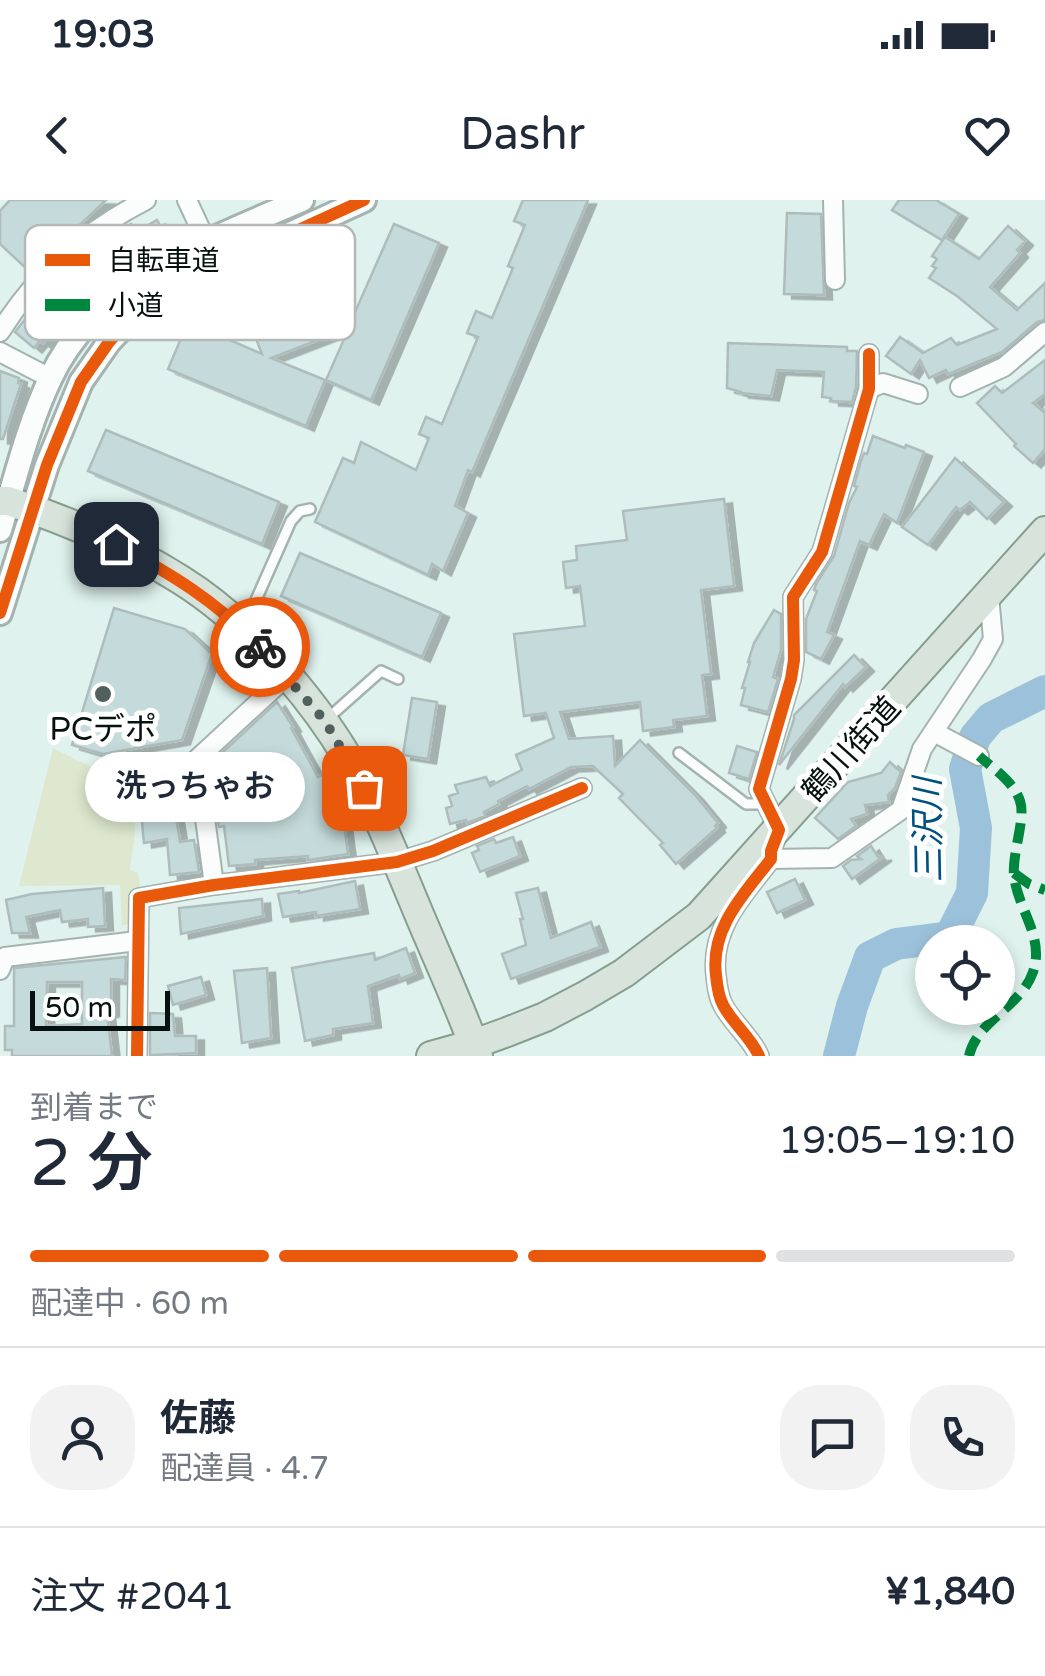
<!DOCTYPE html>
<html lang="ja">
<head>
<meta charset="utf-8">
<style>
  :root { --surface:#fff; --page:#f2f2f3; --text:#1f2937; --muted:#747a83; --line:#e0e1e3; --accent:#ea580c }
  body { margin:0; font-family:"Varela Round","Noto Sans JP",sans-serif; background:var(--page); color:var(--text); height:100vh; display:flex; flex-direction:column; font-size:38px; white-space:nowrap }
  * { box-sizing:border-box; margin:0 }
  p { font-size:32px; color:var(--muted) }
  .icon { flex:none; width:55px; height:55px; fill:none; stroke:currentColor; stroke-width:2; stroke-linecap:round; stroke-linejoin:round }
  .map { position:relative; height:856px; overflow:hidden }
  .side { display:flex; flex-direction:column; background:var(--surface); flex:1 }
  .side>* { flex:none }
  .buttons { position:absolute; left:915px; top:725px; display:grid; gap:20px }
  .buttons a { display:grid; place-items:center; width:100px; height:100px; border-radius:50%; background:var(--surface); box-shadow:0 5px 15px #0003; font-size:50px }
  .scale { position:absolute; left:30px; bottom:25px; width:140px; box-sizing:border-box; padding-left:10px; border:5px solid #06120f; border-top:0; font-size:28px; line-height:35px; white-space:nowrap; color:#06120f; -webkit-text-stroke:8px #fff; paint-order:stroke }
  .pin { position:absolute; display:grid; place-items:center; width:85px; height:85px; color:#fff; margin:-42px; border-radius:20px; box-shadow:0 5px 15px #0006 }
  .courier { position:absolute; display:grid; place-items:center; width:100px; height:100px; margin:-50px; border:8px solid #ea580c; border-radius:50%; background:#fff; color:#222; box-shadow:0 2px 12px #0007 }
  .bubble { position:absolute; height:70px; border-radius:35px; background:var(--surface); box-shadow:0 5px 15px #0003; font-size:32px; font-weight:600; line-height:70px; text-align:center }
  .overview em { font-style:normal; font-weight:600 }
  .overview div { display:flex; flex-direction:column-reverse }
  .overview { display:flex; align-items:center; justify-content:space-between; height:170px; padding:0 30px }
  h1 { font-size:65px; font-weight:600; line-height:75px }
  .bar { display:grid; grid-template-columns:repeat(4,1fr); gap:15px 10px; align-content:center; height:120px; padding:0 30px }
  .bar i { height:12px; border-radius:8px; background:var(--line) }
  .bar .active { background:var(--accent) }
  .bar p { grid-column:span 4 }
  .line { display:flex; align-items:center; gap:25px; padding:0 30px; border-top:2px solid var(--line) }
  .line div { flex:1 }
  .round { display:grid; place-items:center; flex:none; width:105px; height:105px; border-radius:40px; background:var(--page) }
  .status { display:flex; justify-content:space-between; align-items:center; height:70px; padding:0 50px; background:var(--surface); direction:ltr }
  .status svg { height:28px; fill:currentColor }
  header { display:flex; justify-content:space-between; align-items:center; height:130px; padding:0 30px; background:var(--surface); font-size:45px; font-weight:600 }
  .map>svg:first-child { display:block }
</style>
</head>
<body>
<div class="status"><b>19:03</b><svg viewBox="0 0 49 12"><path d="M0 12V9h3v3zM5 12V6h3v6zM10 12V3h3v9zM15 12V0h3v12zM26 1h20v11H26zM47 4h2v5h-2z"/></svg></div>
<header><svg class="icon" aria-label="back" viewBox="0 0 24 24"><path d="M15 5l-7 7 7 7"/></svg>Dashr<svg class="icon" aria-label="heart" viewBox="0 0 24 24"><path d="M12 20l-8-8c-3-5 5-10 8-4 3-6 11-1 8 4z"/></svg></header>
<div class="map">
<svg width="1045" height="856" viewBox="0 0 1045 856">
  <defs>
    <filter id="shadow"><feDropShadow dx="8" dy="4.5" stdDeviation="0" flood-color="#0004"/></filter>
  </defs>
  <rect width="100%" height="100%" fill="#dff2ed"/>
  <!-- green -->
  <path fill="#dde8ce" d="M53,548L93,568L129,571L122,584L125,613L135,623C136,638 131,654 130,670L138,673L140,686L132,690L130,723L122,726L120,685L19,686Z"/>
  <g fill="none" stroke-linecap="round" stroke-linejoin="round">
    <!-- river -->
    <polyline stroke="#9cc2db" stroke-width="32" points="839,856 852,806 870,757 896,744 950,737 972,693 976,628 965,569 975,537 991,518 1045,491"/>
  </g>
  <!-- building -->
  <g fill="#c5dbdb" stroke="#aebdbc" stroke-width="2.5" fill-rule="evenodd" filter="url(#shadow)">
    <polygon points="10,0 106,0 30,72 0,44 0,11"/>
    <polygon points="523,0 588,0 472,272 468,270 455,306 468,313 443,371 432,364 428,375 315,322 343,258 354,263 361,242 416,270 429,238 419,234 426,217 442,224 478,137 467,133 476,111 492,118 513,68 508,66 525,25 514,21"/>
    <polygon points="899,0 936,0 959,14 942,40 892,10"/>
    <polygon points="787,13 821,14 824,95 784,94"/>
    <polygon points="157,20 168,40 131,61 126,53 89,87 92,89 71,108 69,105 51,128 53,130 43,143 40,141 34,148 15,132 55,81 90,50 100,43 123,37 120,31 131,24 136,32"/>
    <polygon points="394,24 439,43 371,200 326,180 349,128 271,158 325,180 306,226 168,169 188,122 262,154 249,121 340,86 352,119"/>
    <polygon points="1008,26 1025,41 1017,50 1020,53 990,87 1017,110 1045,83 1045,120 1037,122 1002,152 948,174 946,170 929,178 920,160 911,174 886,156 900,137 923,153 951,138 957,145 997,129 957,96 929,78 936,68 932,66 937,59 932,56 945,37 979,59"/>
    <polygon points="728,143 847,147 847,151 857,151 856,187 852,202 831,201 831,198 822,197 824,172 777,170 771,196 741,193 741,192 727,188"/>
    <polygon points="1045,160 1045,194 1033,203 1045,213 1045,249 1033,263 1014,246 1016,244 977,203 995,186 1002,193"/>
    <polygon points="0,171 19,178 18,183 21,184 3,239 0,239"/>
    <polygon points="106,230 279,302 262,344 88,271"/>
    <polygon points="873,236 905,248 906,245 924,252 897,323 884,314 869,345 860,341 827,432 834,435 821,459 806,452 806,419 817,391 814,390 816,384 834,356 849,303 857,287 854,286 861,261 864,253 867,254"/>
    <polygon points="955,258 1004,302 987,319 970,302 960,310 956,307 928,345 902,327"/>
    <polygon points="724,299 734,386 701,390 711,474 702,475 707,516 673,520 674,527 643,531 640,502 560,512 569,539 613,536 615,566 640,540 695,595 718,623 715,626 717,628 676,664 660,645 663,643 619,598 623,594 593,566 571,567 529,589 527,586 498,601 499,604 484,612 485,616 467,623 466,620 450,624 446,608 452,606 449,596 458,593 455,585 486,577 490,586 522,570 516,555 554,538 546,513 524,516 514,434 585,426 580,386 566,388 563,362 577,360 576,346 627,340 623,311"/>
    <polygon points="300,353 441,413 422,457 281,396"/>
    <polygon points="114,408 185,429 212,454 182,540 103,554 72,545"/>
    <polygon points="774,410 781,414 781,450 773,477 778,479 768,512 741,505 745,488 742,488 750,462 748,462 754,443"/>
    <polygon points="854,455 866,467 845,487 843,484 779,565 794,519 794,515"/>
    <polygon points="412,498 437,502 428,559 403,555"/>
    <polygon points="277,502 293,527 291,528 318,577 324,574 344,624 348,654 308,660 308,656 255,660 255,664 229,666 224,626 219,627 214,590 230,589 211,568 210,564"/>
    <polygon points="737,546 757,552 749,579 729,573"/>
    <polygon points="890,562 901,572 895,588 888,595 889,602 865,605 867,614 851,619 856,626 838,639 815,618 848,582 881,573"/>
    <polygon points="173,578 175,600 173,600 180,642 194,640 199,672 170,675 167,639 144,643 141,611 145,610 141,582"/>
    <polygon points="513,637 520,656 480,672 472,653 479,650 477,646 494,639 496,643"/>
    <polygon points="871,646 878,657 884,656 852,679 843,666 851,660 861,659 857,656"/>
    <polygon points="795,679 805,700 777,713 767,692"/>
    <polygon points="355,681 360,709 316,716 316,712 283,717 278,694 299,691 299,693"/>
    <polygon points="103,688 105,726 88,727 88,719 62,722 60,710 26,717 30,733 12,733 6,700 32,694"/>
    <polygon points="538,688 551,738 591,722 600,747 511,779 502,754 526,745 520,719 523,719 516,693"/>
    <polygon points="262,699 263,716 181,734 179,708"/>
    <polygon points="406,748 415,773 400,779 399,775 368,786 373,823 333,829 333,835 305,841 292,768 374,753 375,760"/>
    <path d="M126,757L125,780L111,779V812L107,813L112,856H12V850H5V826H14V768ZM47,782H82V824L46,826Z"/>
    <polygon points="267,768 271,838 242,843 234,771"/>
    <polygon points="201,777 206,795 173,805 168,786"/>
    <polygon points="150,813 173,814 175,836 196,836 196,853 150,855"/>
  </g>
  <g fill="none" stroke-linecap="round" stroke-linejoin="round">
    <defs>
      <g id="service">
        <path d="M229,63L248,99L265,105L320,83C333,58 323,49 312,26"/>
        <polyline points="244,427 291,321 300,311 310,309"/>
        <polyline points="327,519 381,471 398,479"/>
        <polyline points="679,553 746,604 765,604"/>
      </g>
      <g id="minor">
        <polyline points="187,0 206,41"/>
        <polyline points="833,0 835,80"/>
        <path d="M0,132C37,73 84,32 146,0"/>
        <polyline points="0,152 50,178"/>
        <polyline points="960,187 1004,167 1045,132"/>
        <polyline points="869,189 883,183 918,194"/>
        <polyline points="934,532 979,556"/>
        <polyline points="771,659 832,658 901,610 922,549 982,459 993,439 989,396"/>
        <polyline points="214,685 197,559 287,476"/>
        <polyline points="0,770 5,757 137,741"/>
        <polyline points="137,856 139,698 214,685 397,662 433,651 582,588"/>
        <path d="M759,856C751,837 733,824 723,805C718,796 717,785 716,775C710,728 744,694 771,659V651L779,630L759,589L791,479L794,460L793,397L822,352L869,189V154"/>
      </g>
      <g id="tertiary">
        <path d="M0,330C15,279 28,225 51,177C97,79 210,40 302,0"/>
        <polyline points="0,413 47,265 81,182 109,142 135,114 174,87 364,0"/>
      </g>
      <g id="primary">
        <path d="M0,301H8C69,321 127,346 181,380C253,425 328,514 365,590C383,626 398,664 414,702C435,753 459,804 478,856"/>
        <polyline points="431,856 474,844 507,832 545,817 585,796 624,773 699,716 1045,331"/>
      </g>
    </defs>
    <!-- service casing -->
    <use href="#service" stroke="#a4b3af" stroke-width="14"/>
    <!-- minor casing -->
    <use href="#minor" stroke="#a4b3af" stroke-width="22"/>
    <!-- tertiary casing -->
    <use href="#tertiary" stroke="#a4b3af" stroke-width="28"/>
    <!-- primary casing -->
    <use href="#primary" stroke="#869e8f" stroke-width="32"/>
    <!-- service -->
    <use href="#service" stroke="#fafdfc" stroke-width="9"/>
    <!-- minor -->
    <use href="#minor" stroke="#fafdfc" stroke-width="18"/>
    <!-- tertiary -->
    <use href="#tertiary" stroke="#fafdfc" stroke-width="22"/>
    <!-- primary -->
    <use href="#primary" stroke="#d8e4db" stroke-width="28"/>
    <!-- quiet -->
    <g stroke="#00873e" stroke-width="10" stroke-dasharray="20 10" stroke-linecap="butt">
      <polyline points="1014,673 1029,684 1045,690"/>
      <path d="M969,856C977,820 1021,807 1033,772C1045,737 1018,710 1014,676C1012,653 1026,618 1020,601C1014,582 993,568 979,556"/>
    </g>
    <defs>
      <g id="cycleway">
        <polyline points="0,413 47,265 81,182 109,142 135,114 174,87 364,0"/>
        <polyline points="137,856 139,698 214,685 397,662 433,651 582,588"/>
        <path d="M759,856C751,837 733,824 723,805C718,796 717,785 716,775C710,728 744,694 771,659V651L779,630L759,589L791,479L794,460L793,397L822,352L869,189V154"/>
      </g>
    </defs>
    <!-- cycleway casing -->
    <use href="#cycleway" stroke="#fff" stroke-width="19"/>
    <!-- cycleway -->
    <use href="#cycleway" stroke="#e8590c" stroke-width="12"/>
  </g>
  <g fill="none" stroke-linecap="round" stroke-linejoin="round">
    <!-- done -->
    <polyline stroke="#52605d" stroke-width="10" stroke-dasharray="0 18" points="260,447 325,521 364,588"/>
    <!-- route -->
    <path stroke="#ea580c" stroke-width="12" d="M116,344C171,374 215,400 260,447"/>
  </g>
  <!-- markers -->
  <circle fill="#52605d" stroke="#fff" stroke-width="4" cx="103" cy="494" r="10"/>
  <g text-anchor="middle" stroke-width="10" stroke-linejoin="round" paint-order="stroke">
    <!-- poi labels -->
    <g font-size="32" fill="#06120f" stroke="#fff">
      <text x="103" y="540">PCデポ</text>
    </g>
    <!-- street labels -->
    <g font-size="32" fill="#06120f" stroke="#fff">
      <text transform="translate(851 549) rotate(-48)" y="11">鶴川街道</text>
    </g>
    <!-- water labels -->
    <g font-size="35" font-style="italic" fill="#005180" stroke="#fff">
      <text transform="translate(928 630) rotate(-91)" y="12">三沢川</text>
    </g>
  </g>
  <!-- legend -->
  <rect x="25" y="25" width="330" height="115" rx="15" fill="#fff" stroke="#b4b8b7" stroke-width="2.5"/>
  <rect x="45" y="54" width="45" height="12" fill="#e8590c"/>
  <rect x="45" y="99" width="45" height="12" fill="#00873e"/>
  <g font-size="28" fill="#06120f">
    <text x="108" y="70">自転車道</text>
    <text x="108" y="115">小道</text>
  </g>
</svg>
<div class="buttons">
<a><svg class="icon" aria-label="locate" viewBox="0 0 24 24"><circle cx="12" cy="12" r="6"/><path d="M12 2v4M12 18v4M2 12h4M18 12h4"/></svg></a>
</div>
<div class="scale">50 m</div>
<div class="pin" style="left:364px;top:588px;background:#ea580c"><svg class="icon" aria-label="bag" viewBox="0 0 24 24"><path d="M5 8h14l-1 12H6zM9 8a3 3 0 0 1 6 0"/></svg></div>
<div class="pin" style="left:116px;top:344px;background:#1f2937"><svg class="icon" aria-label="home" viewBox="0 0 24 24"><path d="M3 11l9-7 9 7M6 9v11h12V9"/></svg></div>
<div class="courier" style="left:260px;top:447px"><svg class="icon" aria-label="bike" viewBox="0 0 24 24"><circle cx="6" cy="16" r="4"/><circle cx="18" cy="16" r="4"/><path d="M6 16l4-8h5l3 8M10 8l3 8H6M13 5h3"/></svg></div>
<div class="bubble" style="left:85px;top:552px;width:220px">洗っちゃお</div>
</div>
<section class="side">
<div class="overview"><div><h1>2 分</h1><p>到着まで</p></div><em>19:05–19:10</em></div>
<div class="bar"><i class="active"></i><i class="active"></i><i class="active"></i><i></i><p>配達中 · 60 m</p></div>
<div class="line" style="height:180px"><a class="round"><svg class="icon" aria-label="person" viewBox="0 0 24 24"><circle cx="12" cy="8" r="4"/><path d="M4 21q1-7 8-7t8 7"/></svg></a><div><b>佐藤</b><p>配達員 · 4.7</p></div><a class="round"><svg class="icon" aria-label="chat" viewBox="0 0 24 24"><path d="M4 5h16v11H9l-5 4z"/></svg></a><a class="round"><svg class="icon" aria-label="phone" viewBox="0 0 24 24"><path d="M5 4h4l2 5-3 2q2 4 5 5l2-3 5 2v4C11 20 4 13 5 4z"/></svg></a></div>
<div class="line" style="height:130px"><div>注文 #2041</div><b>¥1,840</b></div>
</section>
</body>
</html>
